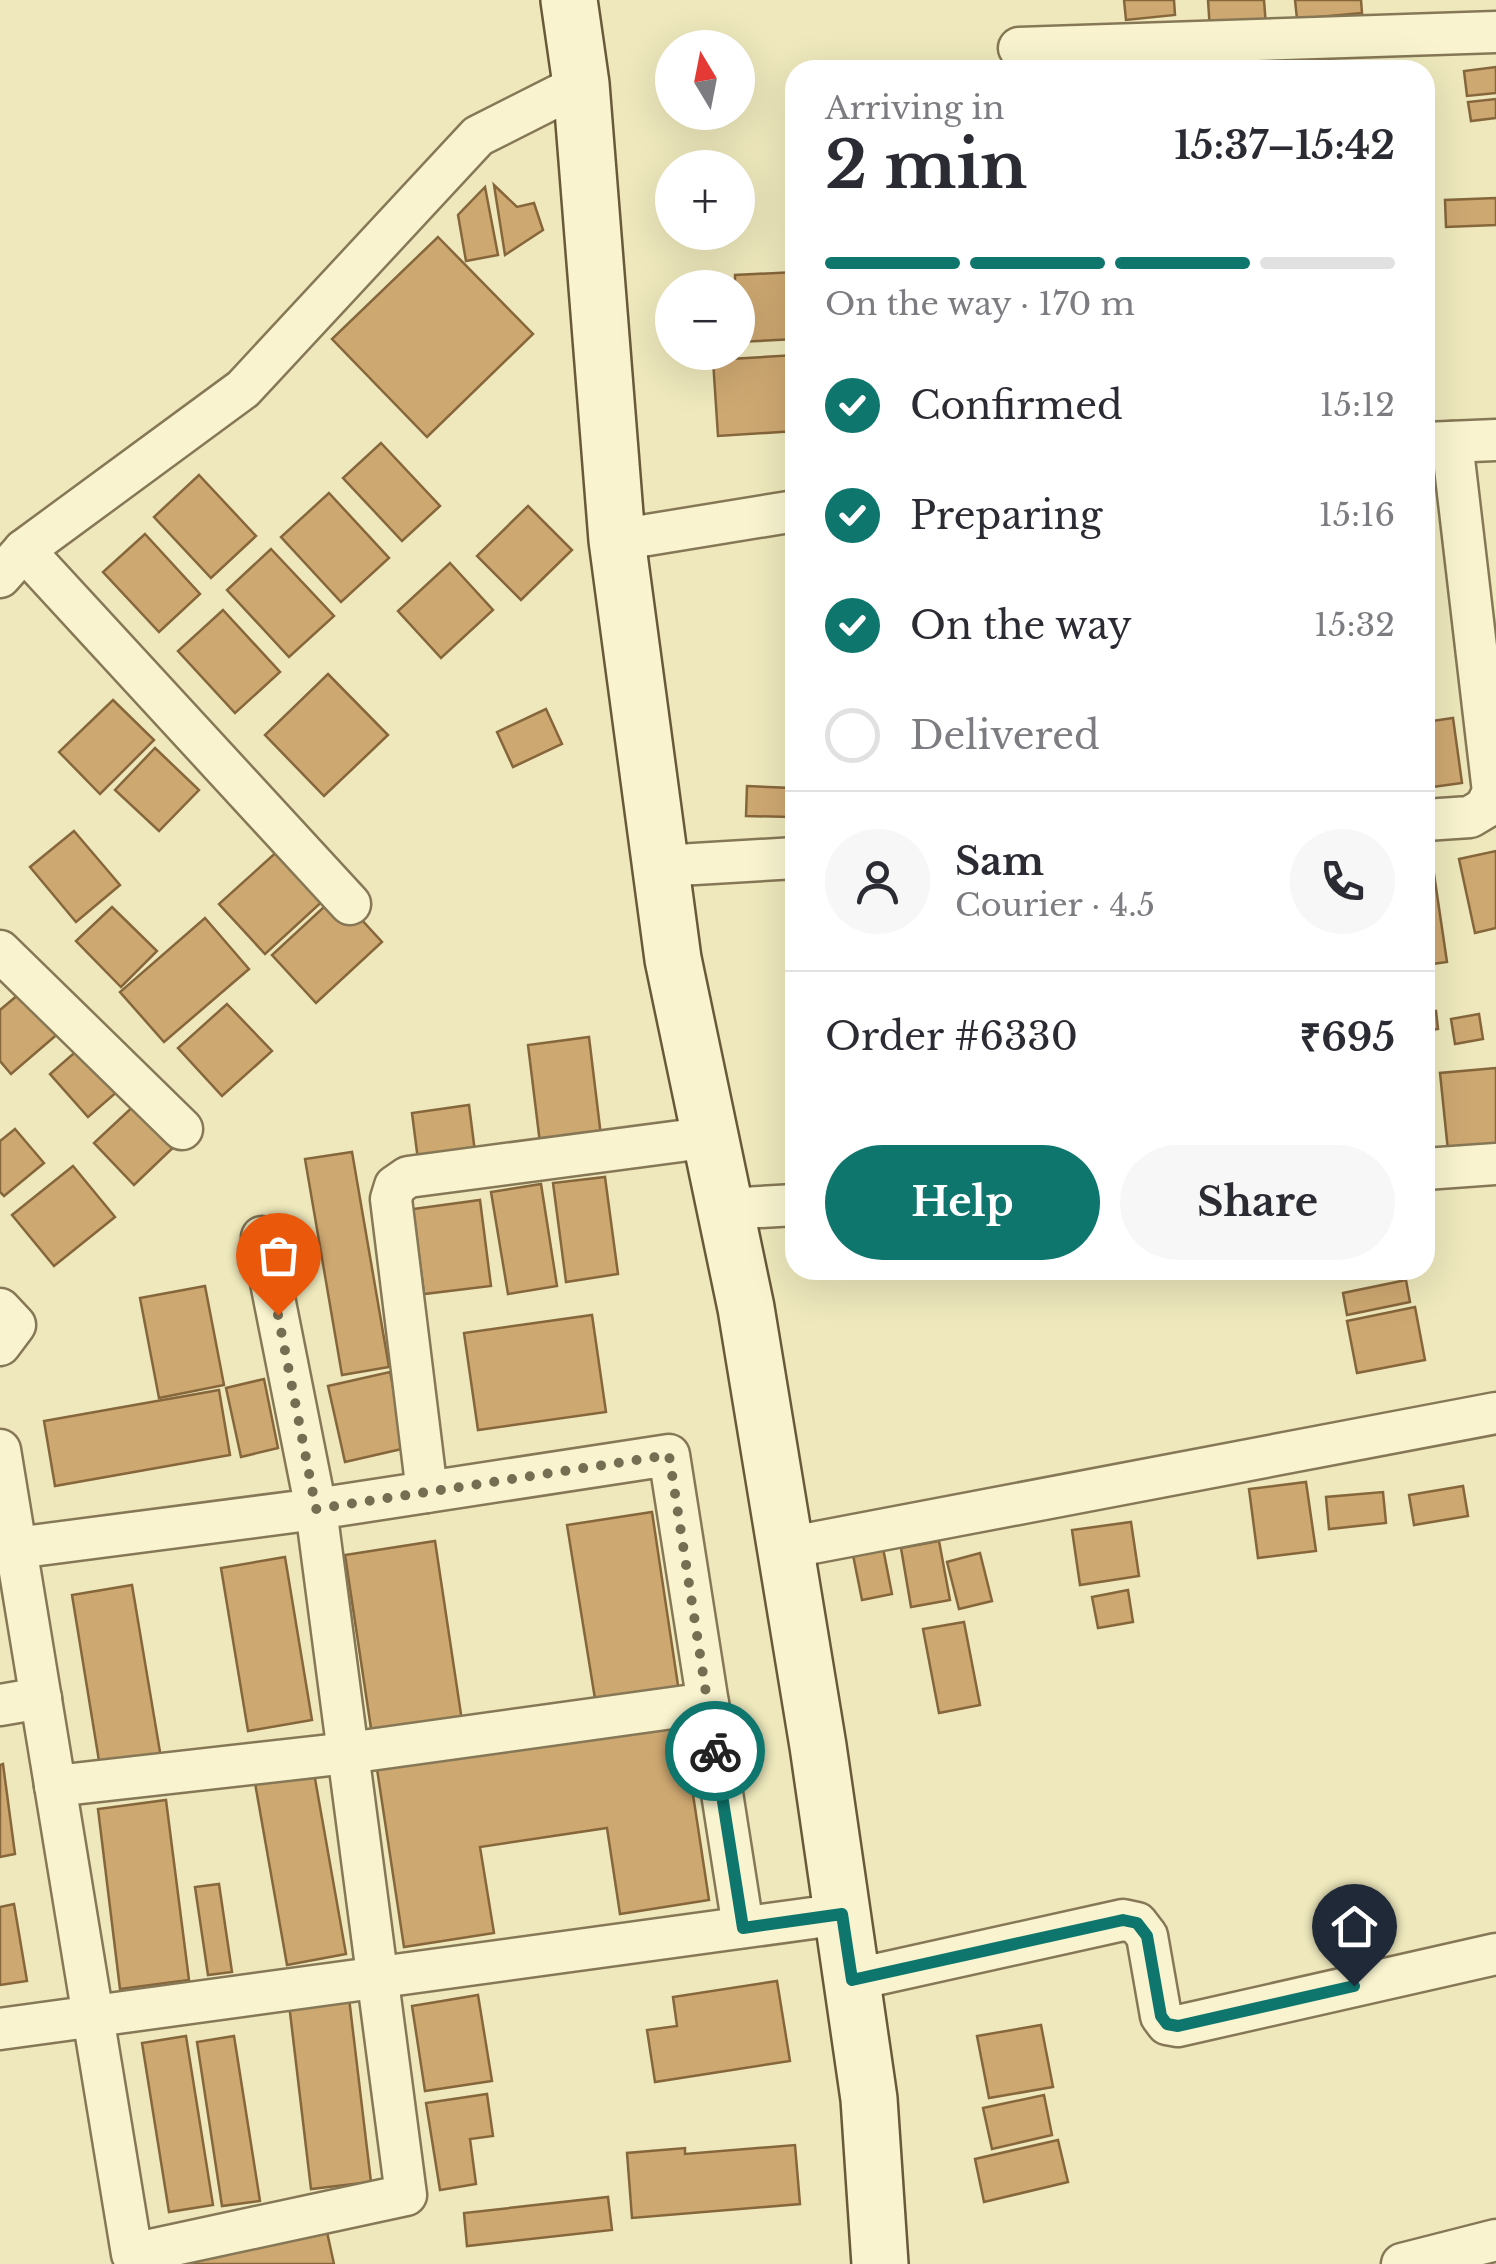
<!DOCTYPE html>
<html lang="en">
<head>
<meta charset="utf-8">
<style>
  :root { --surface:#fff; --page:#f7f7f7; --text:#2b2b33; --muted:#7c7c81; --line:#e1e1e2; --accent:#0f766e }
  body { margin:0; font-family:"Libre Baskerville",serif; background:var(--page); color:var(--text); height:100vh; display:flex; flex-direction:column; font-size:38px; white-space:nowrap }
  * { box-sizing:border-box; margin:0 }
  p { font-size:32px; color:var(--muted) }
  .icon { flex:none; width:55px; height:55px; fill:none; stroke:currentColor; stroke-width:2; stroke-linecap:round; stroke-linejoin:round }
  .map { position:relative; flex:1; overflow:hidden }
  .sheet { position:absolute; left:785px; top:60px; width:650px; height:1220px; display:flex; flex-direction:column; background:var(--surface); border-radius:30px; box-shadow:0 10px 40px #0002 }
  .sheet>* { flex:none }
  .needle { width:65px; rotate:350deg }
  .controls { position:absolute; left:655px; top:30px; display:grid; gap:20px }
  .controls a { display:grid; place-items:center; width:100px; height:100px; border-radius:50%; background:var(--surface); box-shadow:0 10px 40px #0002; font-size:50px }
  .pin { position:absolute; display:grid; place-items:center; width:85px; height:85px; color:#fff; margin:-102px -42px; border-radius:50% 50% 50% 0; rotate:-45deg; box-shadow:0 0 10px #0007 }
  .pin .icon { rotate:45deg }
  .courier { position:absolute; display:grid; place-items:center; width:100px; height:100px; margin:-50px; border:8px solid #0f766e; border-radius:50%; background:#fff; color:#222; box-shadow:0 2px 12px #0007 }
  .headline em { font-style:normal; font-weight:700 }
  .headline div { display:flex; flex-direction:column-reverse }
  .headline { display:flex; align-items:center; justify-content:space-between; height:170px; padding:0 40px }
  h1 { font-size:65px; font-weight:700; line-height:75px }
  .bar { display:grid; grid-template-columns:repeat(4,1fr); gap:15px 10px; align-content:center; height:120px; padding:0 40px }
  .bar i { height:12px; border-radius:8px; background:var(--line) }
  .bar .current { background:var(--accent) }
  .bar p { grid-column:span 4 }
  .line { display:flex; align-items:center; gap:25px; padding:0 40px; border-top:2px solid var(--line) }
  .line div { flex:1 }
  .round { display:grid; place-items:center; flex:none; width:105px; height:105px; border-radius:52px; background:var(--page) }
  ol { padding:0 40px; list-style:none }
  li { display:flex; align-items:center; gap:30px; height:110px }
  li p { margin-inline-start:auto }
  li .icon { padding:10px; border-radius:50%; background:var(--accent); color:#fff; stroke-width:4 }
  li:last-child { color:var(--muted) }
  li i { width:55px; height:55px; border:5px solid var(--line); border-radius:50% }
  .cta { display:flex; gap:20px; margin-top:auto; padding:20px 40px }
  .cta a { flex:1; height:115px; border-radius:60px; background:var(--accent); color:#fff; font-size:40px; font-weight:700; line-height:115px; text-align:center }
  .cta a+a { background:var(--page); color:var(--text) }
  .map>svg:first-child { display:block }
</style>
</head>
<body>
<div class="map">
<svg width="1496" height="2264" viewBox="0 0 1496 2264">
  <rect width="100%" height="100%" fill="#eee8bc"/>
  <!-- building -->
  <g fill="#cea871" stroke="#86663b" stroke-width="2.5">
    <polygon points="1124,0 1174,0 1175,15 1126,20"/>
    <polygon points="1208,0 1264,0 1266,26 1210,31"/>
    <polygon points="1295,0 1361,0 1362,13 1297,19"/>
    <polygon points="1496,67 1496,93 1467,96 1464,71"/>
    <polygon points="1496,99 1496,118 1471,121 1468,102"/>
    <polygon points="494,185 517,207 534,203 543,230 505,255"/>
    <polygon points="485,187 498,255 466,261 458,215"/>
    <polygon points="1496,198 1496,225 1446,227 1445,200"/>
    <polygon points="438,237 533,334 427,437 332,339"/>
    <polygon points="795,272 795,339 738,342 738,288 735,288 735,275"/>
    <polygon points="795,355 795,431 718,436 713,360"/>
    <polygon points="381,443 440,506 402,541 343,478"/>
    <polygon points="199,475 256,536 211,578 154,517"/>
    <polygon points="329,493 389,558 341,602 281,537"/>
    <polygon points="528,506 572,550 521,600 477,556"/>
    <polygon points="145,534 200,594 159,632 103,572"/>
    <polygon points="271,549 334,616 289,657 227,590"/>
    <polygon points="450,563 493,610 441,658 398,611"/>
    <polygon points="223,610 280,672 235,713 178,651"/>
    <polygon points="328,674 388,735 324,796 265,735"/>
    <polygon points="113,700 154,740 100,794 59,752"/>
    <polygon points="546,709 562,744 513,767 497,732"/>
    <polygon points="1453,718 1462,783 1425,788 1425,722"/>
    <polygon points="155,748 199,790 159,831 115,790"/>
    <polygon points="747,786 792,788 791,817 746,816"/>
    <polygon points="74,831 120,885 76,922 30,867"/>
    <polygon points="281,848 326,898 265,954 219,904"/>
    <polygon points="1496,851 1496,928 1475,933 1459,859"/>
    <polygon points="1434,874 1447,962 1425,965 1425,875"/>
    <polygon points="338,894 382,942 316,1003 272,955"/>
    <polygon points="112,907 157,951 121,987 76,941"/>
    <polygon points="205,918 249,969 164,1042 120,992"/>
    <polygon points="25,989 61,1031 11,1074 0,1061 0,1010"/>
    <polygon points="227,1004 272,1051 222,1096 178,1048"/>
    <polygon points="1436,1011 1438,1029 1425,1031 1425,1013"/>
    <polygon points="1479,1014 1483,1039 1455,1044 1451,1019"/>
    <polygon points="589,1037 601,1136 540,1143 528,1045"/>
    <polygon points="88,1041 126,1084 88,1117 50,1074"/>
    <polygon points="1496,1068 1496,1146 1448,1151 1440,1073"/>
    <polygon points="140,1100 180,1141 134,1185 94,1143"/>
    <polygon points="469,1105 475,1152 418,1160 412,1113"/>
    <polygon points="15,1129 44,1163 4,1196 0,1192 0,1141"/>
    <polygon points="352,1152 389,1367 342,1375 305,1159"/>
    <polygon points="73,1166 115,1217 54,1266 12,1215"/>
    <polygon points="605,1177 618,1274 566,1282 553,1183"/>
    <polygon points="541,1184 557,1286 508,1294 491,1192"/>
    <polygon points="480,1200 491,1286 424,1294 413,1209"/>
    <polygon points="1406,1280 1410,1302 1347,1315 1343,1293"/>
    <polygon points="205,1286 224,1385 159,1398 140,1298"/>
    <polygon points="1415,1307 1425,1360 1357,1373 1347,1321"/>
    <polygon points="592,1315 606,1412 478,1430 464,1333"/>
    <polygon points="390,1372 406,1448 345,1462 328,1386"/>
    <polygon points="264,1379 278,1448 241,1457 226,1388"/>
    <polygon points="219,1390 230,1455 55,1486 44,1421"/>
    <polygon points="1306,1482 1316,1551 1258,1558 1249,1489"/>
    <polygon points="1463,1486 1468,1516 1414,1525 1409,1495"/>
    <polygon points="1383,1492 1386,1523 1329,1529 1326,1497"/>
    <polygon points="652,1512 679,1692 596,1705 567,1525"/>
    <polygon points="1131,1522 1139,1576 1080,1585 1072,1530"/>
    <polygon points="435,1541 462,1721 372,1735 345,1555"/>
    <polygon points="939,1541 950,1600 911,1607 901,1548"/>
    <polygon points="882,1543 892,1594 862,1600 852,1550"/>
    <polygon points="980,1553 992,1601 959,1609 947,1562"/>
    <polygon points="285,1557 312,1720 248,1731 221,1568"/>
    <polygon points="132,1585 162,1764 101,1773 72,1595"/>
    <polygon points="1128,1590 1133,1622 1098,1628 1092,1597"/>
    <polygon points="964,1622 980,1705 939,1713 923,1629"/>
    <polygon points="682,1722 709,1900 620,1914 607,1828 480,1847 494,1933 404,1947 377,1769"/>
    <polygon points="3,1764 15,1854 0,1857 0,1765"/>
    <polygon points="314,1773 346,1954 287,1965 255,1783"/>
    <polygon points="166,1800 189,1980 120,1989 98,1809"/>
    <polygon points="219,1884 232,1972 208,1975 195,1887"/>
    <polygon points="14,1904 27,1981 0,1985 0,1907"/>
    <polygon points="777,1981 790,2061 655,2082 647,2030 677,2026 673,1997"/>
    <polygon points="478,1995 492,2081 425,2091 412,2006"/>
    <polygon points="349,1998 371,2182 311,2189 289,2004"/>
    <polygon points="1041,2025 1053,2087 989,2098 977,2036"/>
    <polygon points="186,2036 213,2205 169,2212 142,2043"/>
    <polygon points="234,2036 260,2201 222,2206 197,2042"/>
    <polygon points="487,2094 493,2136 470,2139 476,2184 440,2190 426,2103"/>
    <polygon points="1044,2095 1052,2135 992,2149 983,2108"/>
    <polygon points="1058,2140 1068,2182 984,2202 975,2159"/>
    <polygon points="795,2145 800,2204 632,2218 627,2153 685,2148 685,2154"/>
    <polygon points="608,2197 612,2230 467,2246 464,2213"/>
    <polygon points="327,2232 334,2264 171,2264"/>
  </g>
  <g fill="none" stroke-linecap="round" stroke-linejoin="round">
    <defs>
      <g id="street">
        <polyline points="1019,48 1496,32"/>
        <polyline points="1425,443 1496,440"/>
        <polyline points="617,540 795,511"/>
        <polyline points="24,550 350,904"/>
        <polyline points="0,577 24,550 243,389 478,136 581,84"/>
        <polyline points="1425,820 1470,817 1485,808 1493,792 1452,442"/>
        <polyline points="661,866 795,858"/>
        <polyline points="0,951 182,1129"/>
        <polyline points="1425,1169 1496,1164"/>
        <polyline points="725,1209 795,1205"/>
        <polyline points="0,1309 15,1325 0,1345"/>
        <polyline points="0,1450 132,2254 406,2195 316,1509 669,1455 743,1927"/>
        <polyline points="427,1492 391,1199 395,1186 408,1177 711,1137"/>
        <polyline points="16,1548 316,1509 262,1237"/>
        <polyline points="786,1548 1496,1413"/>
        <polyline points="0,1705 41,1698"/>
        <polyline points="55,1786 348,1753 708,1703"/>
        <polyline points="852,1980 1123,1920 1137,1923 1147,1936 1161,2016 1167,2024 1178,2026 1496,1954"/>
        <polyline points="0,2029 842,1914"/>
        <polyline points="1402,2264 1496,2240"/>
      </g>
      <polyline id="secondary" points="569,0 581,84 617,540 673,959 746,1308 818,1746 869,2099 880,2264"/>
    </defs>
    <!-- street casing -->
    <use href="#street" stroke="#867856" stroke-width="45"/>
    <!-- secondary casing -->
    <use href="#secondary" stroke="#685939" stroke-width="60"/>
    <!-- street -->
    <use href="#street" stroke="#f9f4cf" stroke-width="40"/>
    <!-- secondary -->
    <use href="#secondary" stroke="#f9f4cf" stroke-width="55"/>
  </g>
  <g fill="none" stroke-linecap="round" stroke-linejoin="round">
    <!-- done -->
    <polyline stroke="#766e53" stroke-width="10" stroke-dasharray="0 18" points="278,1315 316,1509 669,1455 715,1751"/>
    <!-- route -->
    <polyline stroke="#0f766e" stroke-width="12" points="715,1751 743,1928 842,1914 852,1980 1123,1920 1137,1923 1147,1936 1161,2016 1167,2024 1178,2026 1354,1986"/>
  </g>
</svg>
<div class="controls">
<a><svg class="needle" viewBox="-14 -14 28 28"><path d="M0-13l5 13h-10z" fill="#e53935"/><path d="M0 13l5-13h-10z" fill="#7c7c81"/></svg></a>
<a>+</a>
<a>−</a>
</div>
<div class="pin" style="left:278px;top:1315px;background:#ea580c"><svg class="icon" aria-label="bag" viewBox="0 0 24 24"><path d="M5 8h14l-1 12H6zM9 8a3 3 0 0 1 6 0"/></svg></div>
<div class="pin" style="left:1354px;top:1986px;background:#1f2937"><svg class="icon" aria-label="home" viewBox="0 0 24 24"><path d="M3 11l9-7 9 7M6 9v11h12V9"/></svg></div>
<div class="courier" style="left:715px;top:1751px"><svg class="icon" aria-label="bike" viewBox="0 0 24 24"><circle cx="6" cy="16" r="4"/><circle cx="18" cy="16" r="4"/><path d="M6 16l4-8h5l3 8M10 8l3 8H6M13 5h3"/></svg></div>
<section class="sheet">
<div class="headline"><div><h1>2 min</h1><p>Arriving in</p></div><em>15:37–15:42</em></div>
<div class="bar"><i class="current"></i><i class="current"></i><i class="current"></i><i></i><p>On the way · 170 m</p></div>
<ol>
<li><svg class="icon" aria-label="check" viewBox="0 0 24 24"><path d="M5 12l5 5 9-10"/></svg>Confirmed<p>15:12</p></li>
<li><svg class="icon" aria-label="check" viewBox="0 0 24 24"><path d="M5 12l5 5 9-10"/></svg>Preparing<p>15:16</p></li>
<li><svg class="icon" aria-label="check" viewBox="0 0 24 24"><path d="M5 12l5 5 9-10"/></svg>On the way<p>15:32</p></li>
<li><i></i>Delivered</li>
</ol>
<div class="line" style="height:180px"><a class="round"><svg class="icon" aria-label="person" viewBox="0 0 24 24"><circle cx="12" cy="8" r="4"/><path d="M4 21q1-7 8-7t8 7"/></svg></a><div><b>Sam</b><p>Courier · 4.5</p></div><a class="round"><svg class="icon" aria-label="phone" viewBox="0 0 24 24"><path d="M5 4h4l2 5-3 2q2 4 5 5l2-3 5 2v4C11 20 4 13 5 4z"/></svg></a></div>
<div class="line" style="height:130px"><div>Order #6330</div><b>₹695</b></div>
<div class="cta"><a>Help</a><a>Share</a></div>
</section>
</div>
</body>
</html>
